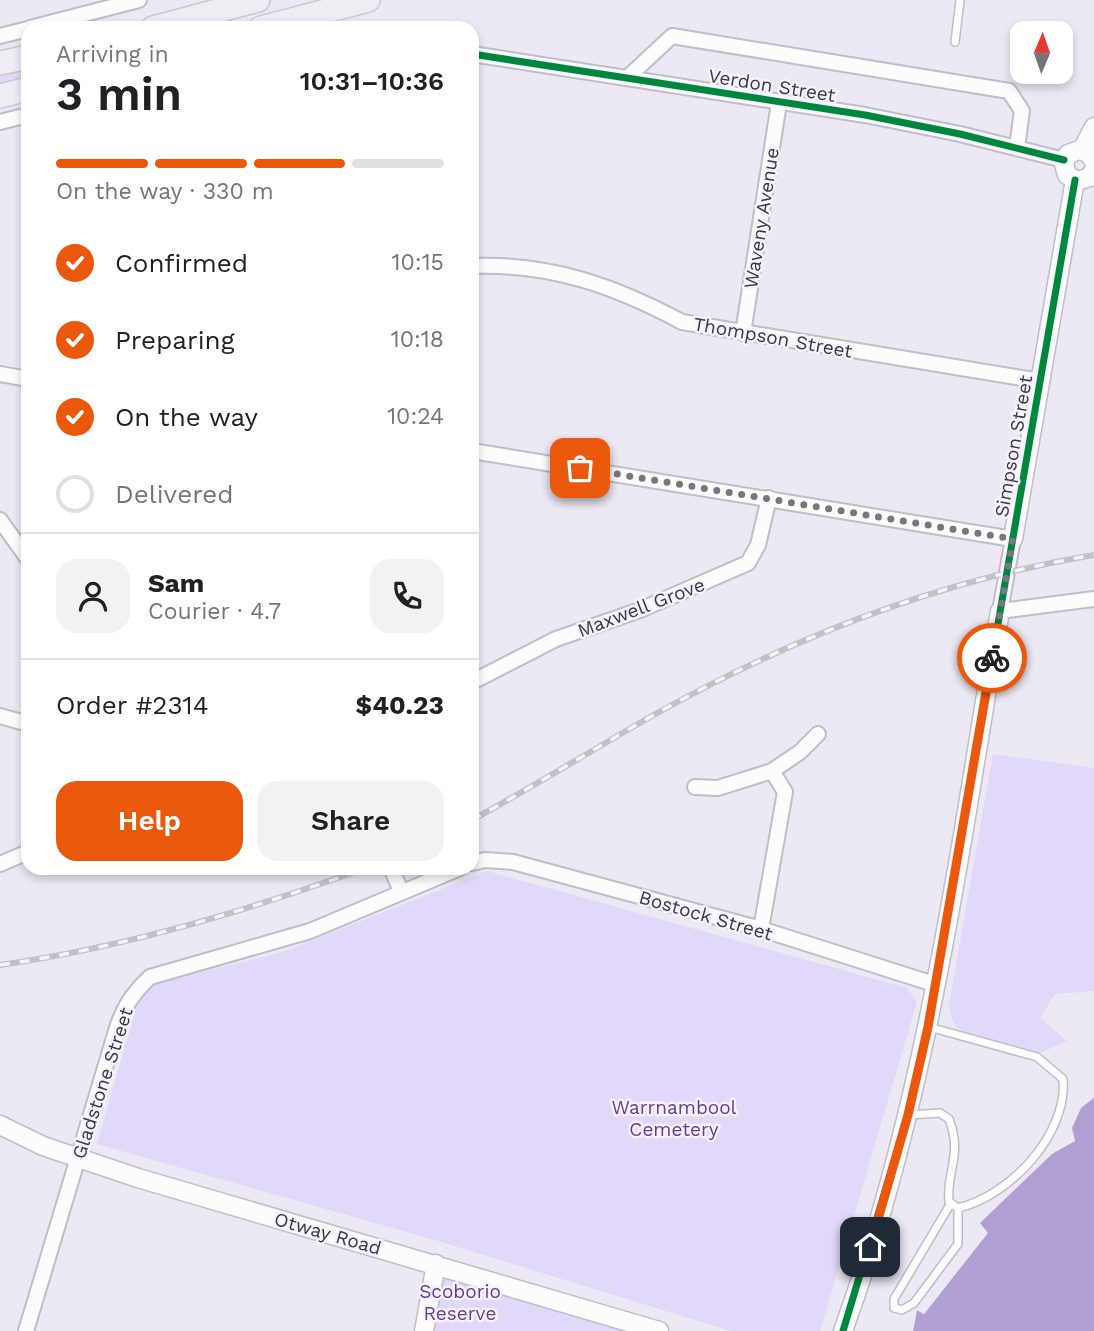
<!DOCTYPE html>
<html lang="en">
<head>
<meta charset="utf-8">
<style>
  :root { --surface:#fff; --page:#f2f2f2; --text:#202124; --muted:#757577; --line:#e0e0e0; --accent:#ea580c }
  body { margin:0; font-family:"Work Sans",sans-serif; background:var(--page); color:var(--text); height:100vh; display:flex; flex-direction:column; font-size:26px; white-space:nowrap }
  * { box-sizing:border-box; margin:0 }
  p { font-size:23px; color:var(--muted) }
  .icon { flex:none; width:38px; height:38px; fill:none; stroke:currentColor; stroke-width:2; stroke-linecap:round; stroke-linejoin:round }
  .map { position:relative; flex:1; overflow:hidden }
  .details { position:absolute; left:21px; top:21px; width:458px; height:854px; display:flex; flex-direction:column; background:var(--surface); border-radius:21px; box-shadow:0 4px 10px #0003 }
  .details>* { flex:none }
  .needle { width:46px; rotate:2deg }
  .buttons { position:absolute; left:1010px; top:21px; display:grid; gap:14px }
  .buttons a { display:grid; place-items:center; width:63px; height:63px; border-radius:14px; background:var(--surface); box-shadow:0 4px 10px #0003; font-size:35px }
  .pin { position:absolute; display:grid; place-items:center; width:60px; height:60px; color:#fff; margin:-30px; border-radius:14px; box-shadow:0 4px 10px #0006 }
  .courier { position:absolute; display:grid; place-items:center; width:70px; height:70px; margin:-35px; border:5px solid #ea580c; border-radius:50%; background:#fff; color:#222; box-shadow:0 2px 9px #0007 }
  .overview em { font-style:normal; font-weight:600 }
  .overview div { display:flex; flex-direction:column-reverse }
  .overview { display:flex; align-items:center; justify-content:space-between; height:119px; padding:0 35px }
  h1 { font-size:46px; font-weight:600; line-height:52px }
  .bar { display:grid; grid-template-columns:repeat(4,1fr); gap:10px 7px; align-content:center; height:84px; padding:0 35px }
  .bar i { height:9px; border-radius:5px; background:var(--line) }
  .bar .selected { background:var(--accent) }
  .bar p { grid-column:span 4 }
  .line { display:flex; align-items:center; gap:18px; padding:0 35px; border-top:2px solid var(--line) }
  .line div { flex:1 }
  .round { display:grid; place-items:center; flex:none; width:74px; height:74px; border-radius:21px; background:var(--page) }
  ol { padding:0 35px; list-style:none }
  li { display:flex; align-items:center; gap:21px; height:77px }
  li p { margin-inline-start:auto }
  li .icon { padding:7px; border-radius:50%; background:var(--accent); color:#fff; stroke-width:4 }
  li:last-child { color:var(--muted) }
  li i { width:38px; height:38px; border:4px solid var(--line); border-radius:50% }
  .action { display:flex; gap:14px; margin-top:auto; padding:14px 35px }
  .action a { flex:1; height:80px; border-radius:21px; background:var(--accent); color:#fff; font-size:28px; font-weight:600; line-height:80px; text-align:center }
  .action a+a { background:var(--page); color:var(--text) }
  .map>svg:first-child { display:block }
</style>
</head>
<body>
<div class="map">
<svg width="1094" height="1331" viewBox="0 0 1094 1331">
  <rect width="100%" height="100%" fill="#ece8f4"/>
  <!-- green -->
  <g fill="#e2d8f9">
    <polygon points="28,57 28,89 0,96 0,64"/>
    <polygon points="993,754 1094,768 1094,991 1055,994 1040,1018 1067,1041 1040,1053 977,1036 958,1029 952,1020 949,1005"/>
    <polygon points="487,871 907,988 917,1002 820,1331 731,1331 435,1240 97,1144 137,1005 153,984 283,952"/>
    <polygon points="436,1264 659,1331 424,1331"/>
  </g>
  <!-- water -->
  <polygon fill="#b09fd2" points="1094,1098 1094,1331 913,1331 917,1310 924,1314 988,1233 980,1223 1052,1154 1075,1141 1072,1128 1081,1108"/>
  <!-- pier -->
  <polygon fill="#ece8f4" points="970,1249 973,1251 924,1314 917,1310 919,1307 923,1309"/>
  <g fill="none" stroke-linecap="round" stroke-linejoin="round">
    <defs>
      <g id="service">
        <polyline points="955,42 960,0"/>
        <path d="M909,1115L940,1113L949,1119C963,1156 946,1170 949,1202L958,1208C1010,1196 1068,1134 1063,1079L1037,1057L929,1027"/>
        <polyline points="951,1203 894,1299 894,1308 902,1310 914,1303 958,1244 958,1208"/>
      </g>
      <g id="minor">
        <polyline points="30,28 139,0"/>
        <polyline points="0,36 28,29"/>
        <polyline points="472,54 865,115 960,134 1064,160"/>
        <polyline points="627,78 672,36 1009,91 1022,111 1017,147"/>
        <polyline points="0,122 28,115"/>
        <path d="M472,266C550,263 615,286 682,322L1040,381"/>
        <polyline points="743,333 779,103"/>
        <polyline points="0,374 28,379"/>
        <polyline points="472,451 1013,539 1000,611 1094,599"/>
        <polyline points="0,520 28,559"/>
        <polyline points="472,682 556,639 640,610 748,563 758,545 769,498"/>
        <polyline points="0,716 28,724"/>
        <polyline points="772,771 800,752 818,734"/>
        <polyline points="695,787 718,788 772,771 785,792 761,929"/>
        <polyline points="472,863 485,860 513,862 761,929 937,985"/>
        <polyline points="0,864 28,852"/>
        <polyline points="391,868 401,891"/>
        <path d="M26,1331L116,1031C123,1008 132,994 150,977L310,931L460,868"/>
      </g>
      <g id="tertiary">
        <polyline points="1082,150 1094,127"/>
        <polyline points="1094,161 1087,152 1079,150 1068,154 1064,164 1067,175 1077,181 1090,177 1094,170"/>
        <polyline points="1013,539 1075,180"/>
        <polyline points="0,1125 43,1146 138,1178 659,1331"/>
        <polyline points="424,1331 436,1264"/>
        <path d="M843,1331C927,1099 959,853 1000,611"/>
      </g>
      <g id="trunk">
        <polyline points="153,28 258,0"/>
        <polyline points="261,28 368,0"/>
        <polyline points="0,63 28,57"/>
        <polyline points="0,96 28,89"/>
      </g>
    </defs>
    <!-- service casing -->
    <use href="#service" stroke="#c0bdc6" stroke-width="10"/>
    <!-- minor casing -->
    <use href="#minor" stroke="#c0bdc6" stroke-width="18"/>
    <!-- tertiary casing -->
    <use href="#tertiary" stroke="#c0bdc6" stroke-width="21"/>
    <!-- trunk casing -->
    <use href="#trunk" stroke="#c9c8cd" stroke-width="26"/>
    <!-- service -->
    <use href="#service" stroke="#fcfcfd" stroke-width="7"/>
    <!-- minor -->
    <use href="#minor" stroke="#fcfcfd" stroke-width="14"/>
    <!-- tertiary -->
    <use href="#tertiary" stroke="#fcfcfd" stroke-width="18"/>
    <!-- trunk -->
    <use href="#trunk" stroke="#f0ecf4" stroke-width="23"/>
    <defs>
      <g id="rail">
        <path d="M472,820C533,787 592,750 652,716C790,638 937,581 1094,555"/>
        <path d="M0,965C126,947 246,911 366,868"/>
      </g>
    </defs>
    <!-- rail casing -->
    <use href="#rail" stroke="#c2c1c4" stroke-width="6"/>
    <!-- rail -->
    <use href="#rail" stroke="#f6f2ff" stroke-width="3.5" stroke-dasharray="10" stroke-linecap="butt"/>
    <defs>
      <g id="cycleway">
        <polyline points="472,54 865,115 960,134 1064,160"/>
        <polyline points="843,1331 908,1115 928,1027 1075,180"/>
      </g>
    </defs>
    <!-- cycleway casing -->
    <use href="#cycleway" stroke="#f6f2ff" stroke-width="11"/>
    <!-- cycleway -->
    <use href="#cycleway" stroke="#00873e" stroke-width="7"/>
  </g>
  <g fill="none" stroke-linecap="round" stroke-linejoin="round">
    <!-- done -->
    <polyline stroke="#78767f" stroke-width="7" stroke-dasharray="0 12.6" points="580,468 1013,539 992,658"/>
    <!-- route -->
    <polyline stroke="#ea580c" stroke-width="9" points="870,1247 908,1115 928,1027 992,658"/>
  </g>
  <g text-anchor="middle" stroke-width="5" stroke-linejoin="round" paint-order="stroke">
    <!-- street labels -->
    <g font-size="19" fill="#3a3840" stroke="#f6f2ff">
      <text transform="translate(772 85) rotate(9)" y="7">Verdon Street</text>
      <text transform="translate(761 218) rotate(-81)" y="7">Waveny Avenue</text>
      <text transform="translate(773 337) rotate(10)" y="7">Thompson Street</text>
      <text transform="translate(1013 446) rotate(-80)" y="7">Simpson Street</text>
      <text transform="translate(641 607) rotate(-21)" y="7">Maxwell Grove</text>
      <text transform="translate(706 915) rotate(16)" y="7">Bostock Street</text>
      <text transform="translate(102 1083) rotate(-72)" y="7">Gladstone Street</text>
      <text transform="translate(328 1233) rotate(16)" y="7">Otway Road</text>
    </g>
    <!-- park labels -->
    <g font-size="19" fill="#603f93" stroke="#f6f2ff">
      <text x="674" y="1114">Warrnambool<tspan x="674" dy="22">Cemetery</tspan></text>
      <text x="460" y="1298">Scoborio<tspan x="460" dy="22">Reserve</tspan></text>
    </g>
  </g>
</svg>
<div class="buttons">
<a><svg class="needle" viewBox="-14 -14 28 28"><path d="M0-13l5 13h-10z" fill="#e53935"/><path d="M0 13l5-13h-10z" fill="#757577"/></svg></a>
</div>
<div class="pin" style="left:580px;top:468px;background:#ea580c"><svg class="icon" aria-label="bag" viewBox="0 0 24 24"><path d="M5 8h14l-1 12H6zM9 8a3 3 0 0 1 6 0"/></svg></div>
<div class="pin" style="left:870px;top:1247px;background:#1f2937"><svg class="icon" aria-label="home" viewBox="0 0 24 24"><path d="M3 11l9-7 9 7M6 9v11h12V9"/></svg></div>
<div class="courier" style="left:992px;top:658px"><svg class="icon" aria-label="bike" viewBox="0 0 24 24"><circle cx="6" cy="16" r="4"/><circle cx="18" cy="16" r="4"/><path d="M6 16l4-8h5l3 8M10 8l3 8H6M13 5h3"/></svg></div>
<section class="details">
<div class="overview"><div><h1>3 min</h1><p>Arriving in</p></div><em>10:31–10:36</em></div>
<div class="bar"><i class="selected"></i><i class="selected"></i><i class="selected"></i><i></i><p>On the way · 330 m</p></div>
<ol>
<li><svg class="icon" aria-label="check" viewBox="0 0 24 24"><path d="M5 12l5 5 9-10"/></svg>Confirmed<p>10:15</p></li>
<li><svg class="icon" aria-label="check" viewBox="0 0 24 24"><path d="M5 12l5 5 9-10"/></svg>Preparing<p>10:18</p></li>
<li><svg class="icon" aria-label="check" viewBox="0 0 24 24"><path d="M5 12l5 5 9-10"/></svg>On the way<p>10:24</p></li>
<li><i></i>Delivered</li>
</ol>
<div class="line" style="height:126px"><a class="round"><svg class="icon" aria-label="person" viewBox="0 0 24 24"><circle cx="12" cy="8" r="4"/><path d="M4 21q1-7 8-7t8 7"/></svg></a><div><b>Sam</b><p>Courier · 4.7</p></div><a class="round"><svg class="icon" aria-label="phone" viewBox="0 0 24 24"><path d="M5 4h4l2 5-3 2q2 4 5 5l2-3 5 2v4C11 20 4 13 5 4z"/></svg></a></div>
<div class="line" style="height:91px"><div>Order #2314</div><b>$40.23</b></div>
<div class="action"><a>Help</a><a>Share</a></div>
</section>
</div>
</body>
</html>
